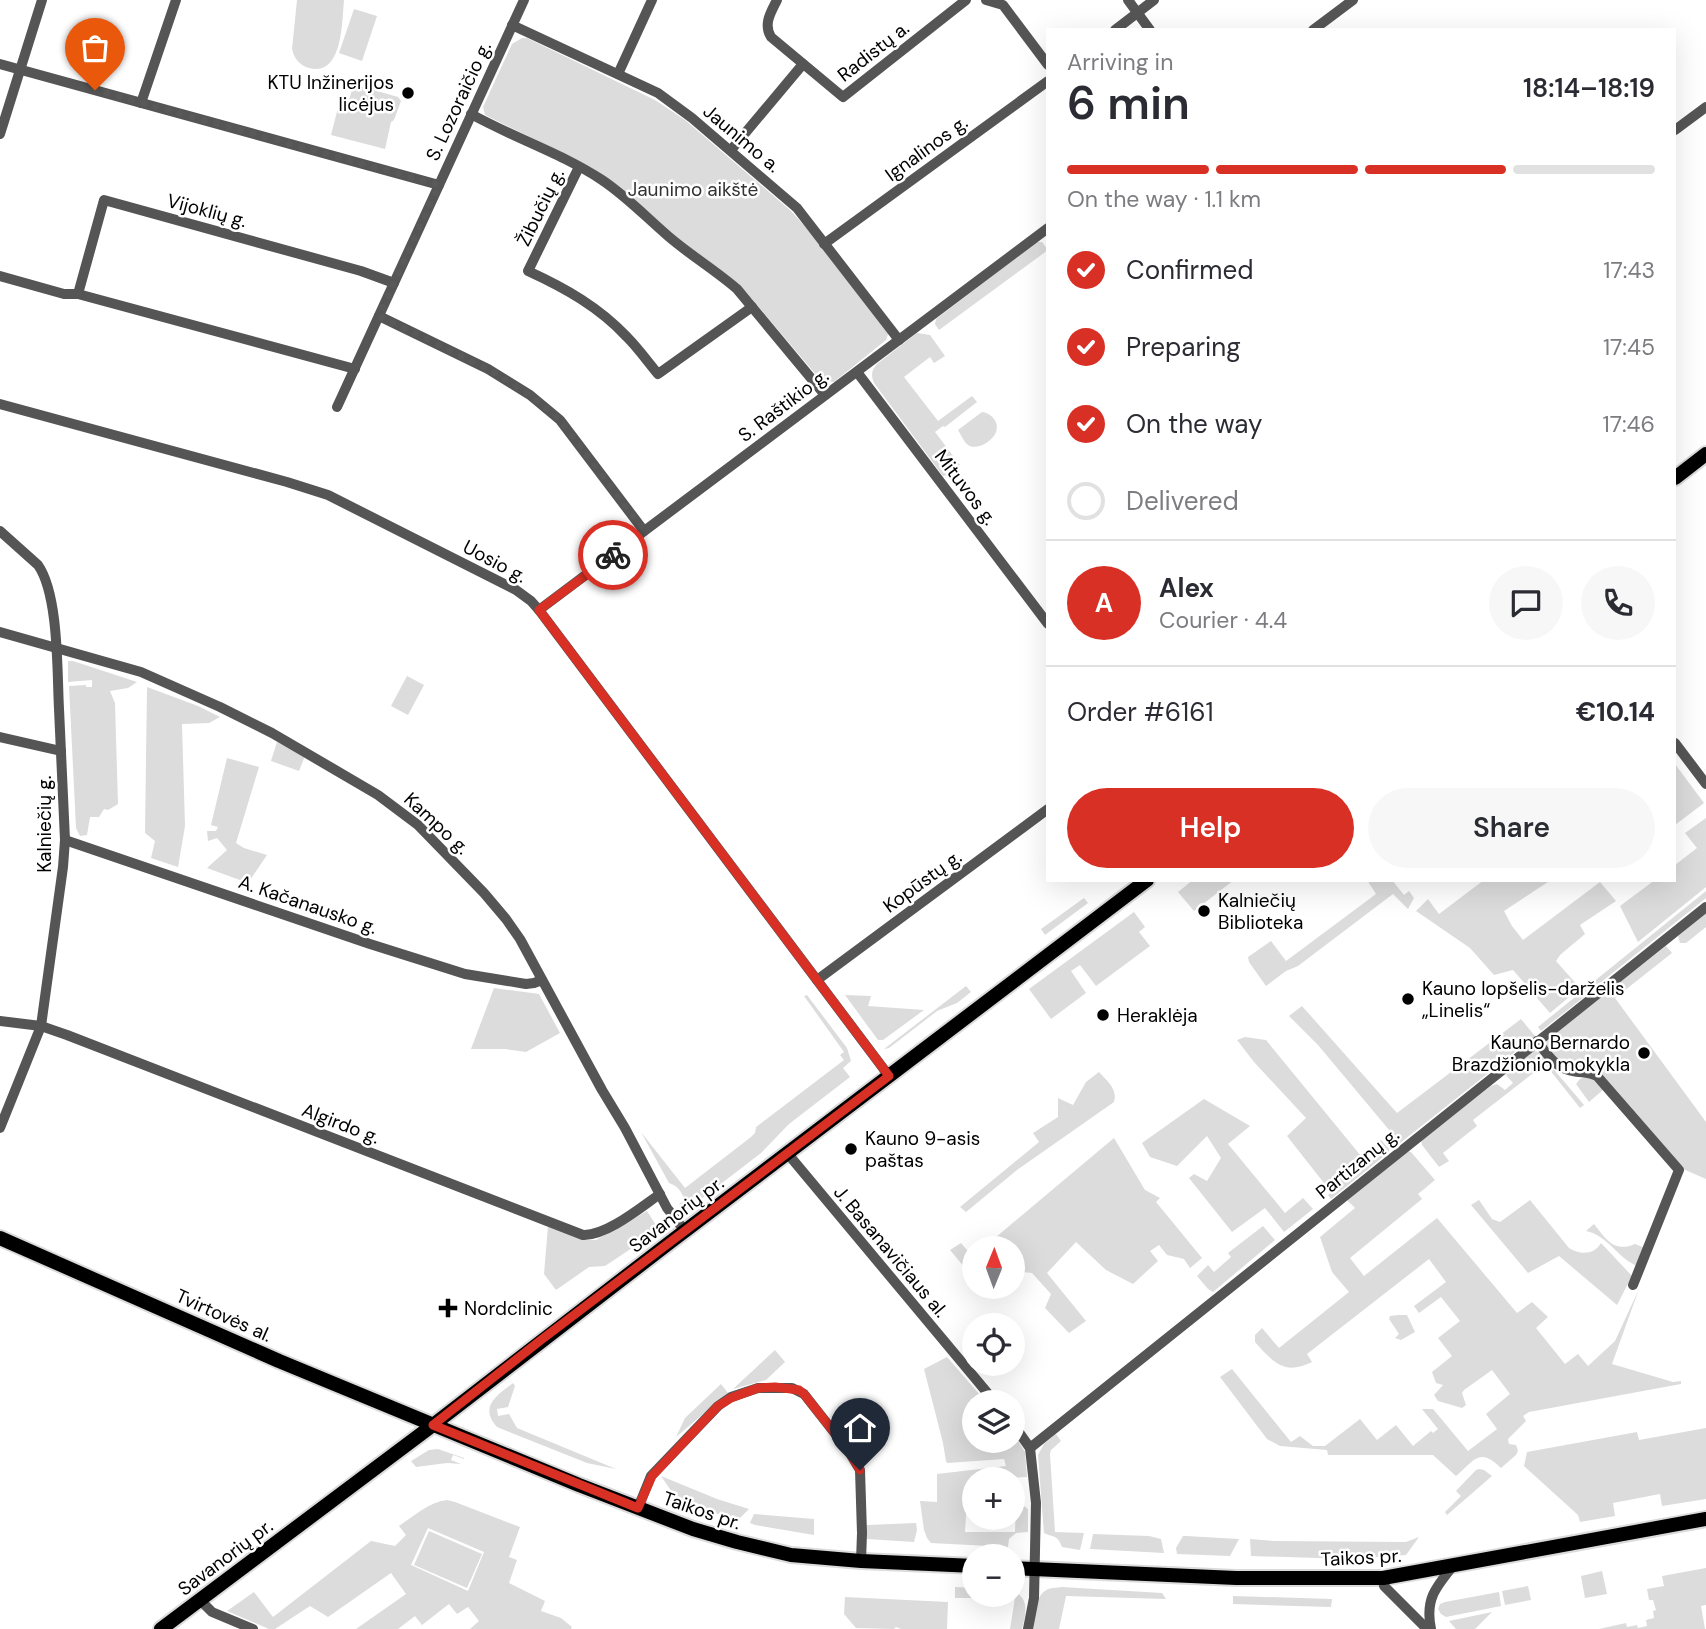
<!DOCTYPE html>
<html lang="en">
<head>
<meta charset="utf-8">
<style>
  :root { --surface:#fff; --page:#f7f7f7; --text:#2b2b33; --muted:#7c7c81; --line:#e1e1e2; --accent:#d93025 }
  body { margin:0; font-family:"DM Sans",sans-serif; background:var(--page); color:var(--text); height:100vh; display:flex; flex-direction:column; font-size:26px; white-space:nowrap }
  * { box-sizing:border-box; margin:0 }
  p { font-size:23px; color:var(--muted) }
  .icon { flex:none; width:38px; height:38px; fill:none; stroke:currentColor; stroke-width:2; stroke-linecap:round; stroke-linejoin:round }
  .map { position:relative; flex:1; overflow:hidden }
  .drawer { position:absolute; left:1046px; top:28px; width:630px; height:854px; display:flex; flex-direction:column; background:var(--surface); border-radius:0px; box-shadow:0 7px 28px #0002 }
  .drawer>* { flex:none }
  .needle { width:46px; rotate:1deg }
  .fabs { position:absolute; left:962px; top:1236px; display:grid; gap:14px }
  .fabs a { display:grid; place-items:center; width:63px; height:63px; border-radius:50%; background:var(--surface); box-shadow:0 7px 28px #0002; font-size:35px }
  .pin { position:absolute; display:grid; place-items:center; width:60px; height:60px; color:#fff; margin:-72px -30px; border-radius:50% 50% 50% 0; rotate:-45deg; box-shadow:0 0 7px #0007 }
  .pin .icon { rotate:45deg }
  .courier { position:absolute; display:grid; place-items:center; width:70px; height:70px; margin:-35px; border:5px solid #d93025; border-radius:50%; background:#fff; color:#222; box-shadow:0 2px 9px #0007 }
  .overview em { font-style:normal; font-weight:600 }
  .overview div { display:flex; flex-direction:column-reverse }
  .overview { display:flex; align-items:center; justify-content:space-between; height:119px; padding:0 21px }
  h1 { font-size:46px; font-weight:600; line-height:52px }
  .bar { display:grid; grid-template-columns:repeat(4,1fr); gap:10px 7px; align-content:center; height:84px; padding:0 21px }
  .bar i { height:9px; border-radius:5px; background:var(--line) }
  .bar .on { background:var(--accent) }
  .bar p { grid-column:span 4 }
  .line { display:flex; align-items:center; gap:18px; padding:0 21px; border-top:2px solid var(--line) }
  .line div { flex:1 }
  .round { display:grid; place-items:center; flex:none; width:74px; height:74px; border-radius:37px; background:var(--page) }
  ol { padding:0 21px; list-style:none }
  li { display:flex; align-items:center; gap:21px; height:77px }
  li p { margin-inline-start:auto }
  li .icon { padding:7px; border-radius:50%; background:var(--accent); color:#fff; stroke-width:4 }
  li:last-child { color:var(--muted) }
  li i { width:38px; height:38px; border:4px solid var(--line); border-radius:50% }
  .primary-button { display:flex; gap:14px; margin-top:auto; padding:14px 21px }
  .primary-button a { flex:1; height:80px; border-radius:42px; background:var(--accent); color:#fff; font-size:28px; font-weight:600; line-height:80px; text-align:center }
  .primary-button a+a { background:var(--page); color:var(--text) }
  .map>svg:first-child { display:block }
</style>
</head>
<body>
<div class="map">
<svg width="1706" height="1629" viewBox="0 0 1706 1629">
  <rect width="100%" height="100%" fill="#fff"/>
  <!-- green -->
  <g fill="#dcdcdc" fill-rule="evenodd">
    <path d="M297,0H344C342,21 343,77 309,68C299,65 294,58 292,49Z"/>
    <polygon points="354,9 377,16 362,61 339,53"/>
    <polygon points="522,38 527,38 655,100 685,120 791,211 809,231 888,334 886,340 834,382 825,381 818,377 746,292 583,163 485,115 483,107 512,44"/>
    <polygon points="356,85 398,97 401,101 394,120 391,122 385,149 331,135 338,108 357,112 349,109 347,106 353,87"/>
    <polygon points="1037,242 1042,242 1048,250 939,330 935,324 936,319"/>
    <path d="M917,333L930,335L945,356L934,363L930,357L904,377L938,421L972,396L977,402L945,427L943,426L935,432L960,465L947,475L943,476L874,383C871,375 871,371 877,364Z"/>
    <path d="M982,412C991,413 1000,422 996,432C993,441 977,451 968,445C964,442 961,435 958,430Z"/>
    <polygon points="68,661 73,661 137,682 128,688 110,691 115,703 118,804 108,810 104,809 99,817 90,817 87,835 80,836 76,828 69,686 86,685 86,687 92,687 92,680 68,682"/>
    <polygon points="407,676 424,685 408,715 391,706"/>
    <polygon points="147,687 198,706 220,717 209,723 182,724 185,826 178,867 151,858 155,841 145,833"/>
    <polygon points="277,742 305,756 299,771 271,761"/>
    <polygon points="227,758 259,767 236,843 244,848 267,855 248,883 207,868 227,850 217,838 208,841 207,831 216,831 218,827 211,825"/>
    <polygon points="1675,764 1704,803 1675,825"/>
    <polygon points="1706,818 1706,887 1638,942 1620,906 1655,880 1675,880 1675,865 1697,848 1685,833"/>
    <polygon points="1193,880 1234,880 1194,911 1178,892"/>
    <polygon points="1367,880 1392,880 1404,895 1409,891 1414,898 1408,909 1393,894 1298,966 1286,971 1266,986 1249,962 1248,957 1271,941 1286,961 1376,894"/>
    <polygon points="1484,880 1551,880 1504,911 1512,926 1523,940 1600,882 1616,901 1580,925 1585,934 1560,955 1556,961 1580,988 1550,1013 1513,970 1494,975 1470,948 1416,911 1428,899 1439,914"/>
    <polygon points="1706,891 1706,898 1595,987 1592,983"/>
    <polygon points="1084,898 1088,903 1045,935 1041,929"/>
    <polygon points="1134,912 1145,927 1139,932 1150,946 1096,986 1080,965 1071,971 1086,993 1051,1019 1029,989"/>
    <polygon points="1706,913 1706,927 1686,943 1680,943 1678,936"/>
    <polygon points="1666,946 1672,953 1615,998 1706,1122 1706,1179 1683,1169 1597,1070 1563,1066 1546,1047 1547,1039"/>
    <polygon points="966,986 971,992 957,1003 937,1011 889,1048 884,1049"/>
    <polygon points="494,988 539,994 560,1033 526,1052 505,1049 471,1049"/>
    <polygon points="1585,989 1589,993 1541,1031 1538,1027"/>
    <path d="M807,995L847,1048L851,1061L843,1068L850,1077L789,1124L761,1153L687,1210L679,1204L685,1200C681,1191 678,1186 669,1183L641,1132L685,1188L751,1137L755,1133L756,1127L844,1060L840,1055L844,1052L804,996Z"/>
    <polygon points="845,995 871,996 868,1006 924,1010 883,1040 878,1040"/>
    <polygon points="1302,1006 1397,1113 1521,1019 1535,1036 1400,1143 1318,1045 1289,1016"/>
    <polygon points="1245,1037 1266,1040 1361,1156 1381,1140 1389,1149 1389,1152 1331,1199 1328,1195 1331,1192 1287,1136 1306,1118 1254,1062 1237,1040"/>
    <polygon points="1534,1051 1539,1052 1584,1105 1580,1108 1545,1064 1473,1120 1477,1126 1443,1153 1449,1161 1439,1167 1422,1145 1421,1140 1491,1086 1497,1084 1505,1090 1513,1083 1506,1075 1508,1071"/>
    <path d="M1099,1072C1107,1081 1118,1089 1114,1102L1017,1170L966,1212L960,1207L1039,1142L1033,1133L1058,1117V1098L1073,1105L1086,1082Z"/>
    <polygon points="1585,1077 1591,1078 1604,1089 1589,1102 1576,1084 1580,1079"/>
    <polygon points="1204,1099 1250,1126 1228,1144 1285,1213 1303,1198 1313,1209 1284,1232 1265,1208 1232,1232 1189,1178 1194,1174 1207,1181 1221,1158 1207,1136 1177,1166 1150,1157 1142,1143"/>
    <polygon points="1114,1138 1145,1190 1160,1198 1156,1202 1202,1258 1190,1268 1184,1259 1167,1255 1159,1245 1150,1251 1158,1261 1133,1284 1106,1270 1076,1242 1047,1273 1086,1321 1069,1333 1045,1308 1051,1294 1032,1273 1013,1271 1013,1248 983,1248"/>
    <path d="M1407,1151L1411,1152L1435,1180L1418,1194L1422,1199L1350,1258L1364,1276L1437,1218L1517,1313L1532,1302L1548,1317L1536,1328L1565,1364L1578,1354L1588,1366L1615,1341L1639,1289L1612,1364L1673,1382L1681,1381V1384L1529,1412L1523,1416L1526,1421L1508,1439L1509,1444L1516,1445L1518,1451L1516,1455L1501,1468C1479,1447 1475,1460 1456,1476L1433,1455H1328L1327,1450L1280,1446L1267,1439L1220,1377L1232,1369L1291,1442L1300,1436L1313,1446H1325L1360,1419L1377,1440L1396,1425L1413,1446L1431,1431L1433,1433L1438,1429L1422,1409H1433L1468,1451L1497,1429L1486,1414L1510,1394L1492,1370L1464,1390L1462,1393L1466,1405L1462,1408L1438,1401L1434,1395L1443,1385L1436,1383L1432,1372L1452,1356L1438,1338L1460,1321L1441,1297L1419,1313L1414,1306L1446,1282L1429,1259L1307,1354L1312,1362C1284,1376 1273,1362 1255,1342V1335L1262,1328L1279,1348L1349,1292L1332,1272L1320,1237L1355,1208L1347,1200Z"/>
    <path d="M1479,1200L1492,1219L1500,1222L1530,1200L1569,1248C1580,1255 1594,1255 1601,1243L1632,1276L1617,1305L1559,1256L1528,1273L1471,1205Z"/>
    <polygon points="647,1211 659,1230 605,1266 589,1267 556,1290 544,1274 548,1226 587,1240 596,1240"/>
    <path d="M1594,1224C1606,1239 1614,1253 1635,1244L1645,1248L1637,1266C1618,1258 1607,1235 1586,1231Z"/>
    <polygon points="1263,1226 1275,1240 1213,1292 1208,1289 1197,1276 1208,1265 1214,1272 1231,1257 1228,1253"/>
    <polygon points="961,1243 972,1256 975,1255 975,1280 950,1250"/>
    <polygon points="1398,1315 1407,1315 1415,1332 1401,1340 1395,1338 1399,1334 1389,1319 1390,1316"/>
    <polygon points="775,1350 785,1362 766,1380 733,1389"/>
    <polygon points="947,1357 986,1402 975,1402 975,1440 1013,1440 1013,1433 1025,1452 1027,1477 975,1479 975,1496 967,1497 965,1532 1015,1532 1016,1505 1024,1506 1028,1509 1028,1532 1016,1533 1009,1539 1008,1547 931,1543 927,1538 924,1530 920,1501 937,1502 937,1474 1006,1466 1004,1459 947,1463 946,1461 943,1443 924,1369"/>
    <path d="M513,1383L515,1386L508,1407L497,1409L498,1416L509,1414L517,1428L616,1469L587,1463L497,1427C479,1407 496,1396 513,1383Z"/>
    <polygon points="721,1384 728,1393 676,1437 685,1418"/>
    <polygon points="1706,1428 1706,1499 1662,1506 1660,1494 1613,1503 1615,1516 1580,1522 1578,1515 1524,1466 1527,1452 1637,1432 1639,1440"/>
    <path d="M1056,1434L1061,1441L1051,1450L1050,1454L1055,1532L1084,1533L1080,1550L1062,1547C1057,1534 1054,1538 1044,1533L1038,1455L1044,1444Z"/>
    <polygon points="438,1449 464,1458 464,1459 453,1455 451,1460 461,1464 447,1463 416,1467 411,1461 429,1450"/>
    <polygon points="1479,1469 1484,1470 1492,1476 1447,1515 1445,1512 1461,1496 1456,1491 1476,1470"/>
    <polygon points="661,1476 717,1499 749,1509 738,1520 705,1510 684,1501 674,1495"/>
    <path d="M447,1500L455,1502L520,1527L509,1557L517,1560L509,1583L545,1601L541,1611L561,1618L572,1627L571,1629H470L479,1621L468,1607L457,1614L449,1604L422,1625L415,1616L398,1629H356L406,1594L391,1573L328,1617L310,1606L275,1629H269L227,1611L254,1592L273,1617L371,1541L395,1546L406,1535L399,1526C414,1516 429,1502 447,1500ZM428,1528L484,1552L468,1591L411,1565Z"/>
    <polygon points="754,1514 814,1519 814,1535 755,1525 750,1523"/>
    <polygon points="916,1523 917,1530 914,1542 867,1539 864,1533 867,1525"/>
    <polygon points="429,1531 482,1554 467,1588 414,1565"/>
    <polygon points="1093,1534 1149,1536 1161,1539 1164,1553 1090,1549"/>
    <polygon points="1183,1536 1186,1536 1239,1539 1230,1556 1177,1554 1176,1548"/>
    <polygon points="1419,1537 1406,1555 1350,1559 1251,1556 1250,1539 1274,1541 1406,1542"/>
    <polygon points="1706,1568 1706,1605 1701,1606 1705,1629 1599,1629 1626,1623 1627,1627 1637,1625 1638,1628 1647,1626 1646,1620 1654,1618 1653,1611 1656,1610 1653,1600 1649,1600 1647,1589 1664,1586 1662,1576"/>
    <polygon points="1602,1571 1607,1594 1585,1598 1581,1576"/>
    <polygon points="1528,1586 1531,1600 1505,1605 1502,1591"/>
    <path d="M955,1587L975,1588V1594H1013V1591C1030,1598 1026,1614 1022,1629H1010L1015,1598H955Z"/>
    <path d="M1062,1587L1162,1593L1166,1599L1066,1596L1059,1629H1033C1035,1618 1035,1597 1045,1591C1050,1587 1057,1588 1062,1587Z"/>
    <polygon points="1499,1592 1501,1606 1446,1617 1441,1614 1438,1609 1440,1604 1445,1602"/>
    <polygon points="1233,1596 1332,1599 1331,1607 1233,1604"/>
    <polygon points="845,1597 948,1602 947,1629 901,1629 896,1627 894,1629 856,1628 844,1614"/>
    <polygon points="1492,1612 1475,1629 1456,1629 1449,1621"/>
  </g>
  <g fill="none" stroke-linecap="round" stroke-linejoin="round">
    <defs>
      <g id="major">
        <polyline points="1675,478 1706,454"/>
        <polyline points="0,1238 279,1361 579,1485 693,1529 737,1542 791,1555 861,1561 975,1566"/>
        <polyline points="1013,1568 1236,1578 1383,1578 1706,1519"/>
        <polyline points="161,1629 433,1425 669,1243 1147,880"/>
      </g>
    </defs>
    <!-- major casing -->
    <use href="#major" stroke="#dbdbdb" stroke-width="18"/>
    <!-- minor -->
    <g stroke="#555" stroke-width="10">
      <path d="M777,0C771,12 763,24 771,37L843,97L966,0"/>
      <polyline points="986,0 1003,5 1048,65"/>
      <polyline points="1128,0 1150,30"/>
      <polyline points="512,25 658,93 692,118 797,208 899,340"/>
      <polyline points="1115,30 1154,0"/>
      <polyline points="1313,30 1353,0"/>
      <polyline points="0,64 439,185"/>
      <polyline points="618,74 652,0"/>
      <polyline points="141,103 176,0"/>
      <path d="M471,114C514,138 561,153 602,180C626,196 646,217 668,236C690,255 715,270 737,289L825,395"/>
      <polyline points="1675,130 1706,107"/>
      <polyline points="0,134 42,0"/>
      <polyline points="731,150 803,64"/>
      <path d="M579,167L528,271C565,288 599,307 627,337C638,348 648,362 658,374L752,307"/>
      <polyline points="824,244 1048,81"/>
      <polyline points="0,276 64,294 78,294 355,369"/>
      <polyline points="78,294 104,200 361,271 394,283"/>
      <polyline points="379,316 488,369 530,395 560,420 644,531"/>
      <polyline points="857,372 1048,624"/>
      <polyline points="0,404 287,482 328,495 516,590 531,601 539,610 889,1076"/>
      <polyline points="337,407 524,0"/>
      <path d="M0,531L38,565C59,595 57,672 59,709C61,753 63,796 65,840L63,867L41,1026L0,1128"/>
      <polyline points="539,610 1048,228"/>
      <polyline points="0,632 141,672 220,707 272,733 308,754 378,795 418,825 484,893 506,919 520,939 602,1090 625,1128 667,1208 685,1231"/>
      <polyline points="0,737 61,751"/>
      <polyline points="1675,743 1706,784"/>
      <polyline points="65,840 370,944 465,974 526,984 534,983 542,980"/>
      <polyline points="817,980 1048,809"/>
      <path d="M0,1021L41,1026L67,1035L583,1235C606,1236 640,1208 660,1194"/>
      <path d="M1537,1041C1548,1055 1555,1068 1573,1071C1582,1073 1589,1072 1597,1076L1679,1170L1633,1285"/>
      <polyline points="788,1154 995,1402"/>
      <polyline points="1013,1424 1030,1448 1036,1503 1034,1598 1028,1629"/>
      <polyline points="1030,1448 1706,907"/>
      <polyline points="638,1508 651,1476 718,1406 731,1397 758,1388 792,1388 804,1394 848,1450 860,1470 862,1533 861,1561"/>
      <polyline points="1383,1578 1384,1586 1427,1629"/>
      <polyline points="200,1600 212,1612 253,1629"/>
      <path d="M1431,1629C1425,1600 1435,1588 1453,1566"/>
    </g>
    <!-- major -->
    <use href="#major" stroke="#000" stroke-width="14"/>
  </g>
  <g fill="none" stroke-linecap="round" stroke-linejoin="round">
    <!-- done -->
    <polyline stroke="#595959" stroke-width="7" stroke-dasharray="0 12.6" points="95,90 439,185 379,316 488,369 530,395 560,420 644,531 613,555"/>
    <!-- route -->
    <polyline stroke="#d93025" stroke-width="9" points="613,555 539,610 889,1076 541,1340 433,1425 638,1508 652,1476 718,1406 731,1398 758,1388 775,1387 799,1390 804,1394 848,1450 860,1470"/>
  </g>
  <!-- markers -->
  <g fill="#000" stroke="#fff" stroke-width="2.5">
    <circle cx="408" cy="93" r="7"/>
    <circle cx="1204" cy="911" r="7"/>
    <circle cx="1408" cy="999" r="7"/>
    <circle cx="1103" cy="1015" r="7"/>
    <circle cx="1644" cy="1053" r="7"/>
    <circle cx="851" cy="1149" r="7"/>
    <path d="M444.5 1297.5h7v7h7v7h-7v7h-7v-7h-7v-7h7z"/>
  </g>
  <g text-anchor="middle" stroke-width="5" stroke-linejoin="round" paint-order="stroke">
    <!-- street labels -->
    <g font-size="19" fill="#000" stroke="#fff">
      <text transform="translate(873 51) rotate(-38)" y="7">Radistų a.</text>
      <text transform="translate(458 101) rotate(-65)" y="7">S. Lozoraičio g.</text>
      <text transform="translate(742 138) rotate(40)" y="7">Jaunimo a.</text>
      <text transform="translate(926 148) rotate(-36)" y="7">Ignalinos g.</text>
      <text transform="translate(540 207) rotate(-64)" y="7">Žibučių g.</text>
      <text transform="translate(207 210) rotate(15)" y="7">Vijoklių g.</text>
      <text transform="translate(783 405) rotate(-37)" y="7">S. Raštikio g.</text>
      <text transform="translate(966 487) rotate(53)" y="7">Mituvos g.</text>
      <text transform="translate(495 561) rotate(28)" y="7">Uosio g.</text>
      <text transform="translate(437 823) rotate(43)" y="7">Kampo g.</text>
      <text transform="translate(44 824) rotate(-90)" y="7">Kalniečių g.</text>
      <text transform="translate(922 881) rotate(-36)" y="7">Kopūstų g.</text>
      <text transform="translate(308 904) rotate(19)" y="7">A. Kačanausko g.</text>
      <text transform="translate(341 1123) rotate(21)" y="7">Algirdo g.</text>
      <text transform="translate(1357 1163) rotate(-39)" y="7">Partizanų g.</text>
      <text transform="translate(676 1214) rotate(-37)" y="7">Savanorių pr.</text>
      <text transform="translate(891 1251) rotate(50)" y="7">J. Basanavičiaus al.</text>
      <text transform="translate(224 1315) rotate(24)" y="7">Tvirtovės al.</text>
      <text transform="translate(702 1510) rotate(19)" y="7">Taikos pr.</text>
      <text transform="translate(225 1557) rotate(-37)" y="7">Savanorių pr.</text>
      <text transform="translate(1361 1557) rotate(-3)" y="7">Taikos pr.</text>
    </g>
    <!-- poi labels -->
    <g font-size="19" fill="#000" stroke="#fff" text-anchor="start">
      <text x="394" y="89" text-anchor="end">KTU Inžinerijos<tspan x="394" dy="22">licėjus</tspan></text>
      <text x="1218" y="907">Kalniečių<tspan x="1218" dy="22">Biblioteka</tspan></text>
      <text x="1422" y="995">Kauno lopšelis-darželis<tspan x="1422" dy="22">„Linelis“</tspan></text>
      <text x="1117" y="1022">Heraklėja</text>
      <text x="1630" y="1049" text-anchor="end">Kauno Bernardo<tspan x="1630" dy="22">Brazdžionio mokykla</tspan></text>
      <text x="865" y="1145">Kauno 9-asis<tspan x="865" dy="22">paštas</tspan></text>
      <text x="464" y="1315">Nordclinic</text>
    </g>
    <!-- park labels -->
    <g font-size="19" fill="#333" stroke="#fff">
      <text x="693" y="196">Jaunimo aikštė</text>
    </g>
  </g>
</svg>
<div class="fabs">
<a><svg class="needle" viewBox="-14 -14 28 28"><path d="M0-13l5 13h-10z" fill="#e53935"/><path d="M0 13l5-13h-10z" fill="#7c7c81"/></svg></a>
<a><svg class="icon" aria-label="locate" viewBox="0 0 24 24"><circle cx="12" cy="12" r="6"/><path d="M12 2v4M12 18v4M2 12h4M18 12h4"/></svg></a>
<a><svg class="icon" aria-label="layers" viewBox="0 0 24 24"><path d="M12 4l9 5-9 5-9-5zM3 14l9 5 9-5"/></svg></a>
<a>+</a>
<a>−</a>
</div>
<div class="pin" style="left:95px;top:90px;background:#ea580c"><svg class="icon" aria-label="bag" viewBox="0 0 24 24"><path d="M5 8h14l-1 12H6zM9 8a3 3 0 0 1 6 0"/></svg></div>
<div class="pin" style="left:860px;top:1470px;background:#1f2937"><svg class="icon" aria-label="home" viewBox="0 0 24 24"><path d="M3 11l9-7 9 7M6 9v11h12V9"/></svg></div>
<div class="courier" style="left:613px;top:555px"><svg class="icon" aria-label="bike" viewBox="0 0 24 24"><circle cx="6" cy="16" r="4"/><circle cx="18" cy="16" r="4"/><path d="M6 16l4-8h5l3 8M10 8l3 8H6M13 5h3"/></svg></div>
<section class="drawer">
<div class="overview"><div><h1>6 min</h1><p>Arriving in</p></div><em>18:14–18:19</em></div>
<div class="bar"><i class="on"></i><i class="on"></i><i class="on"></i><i></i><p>On the way · 1.1 km</p></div>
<ol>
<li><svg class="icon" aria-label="check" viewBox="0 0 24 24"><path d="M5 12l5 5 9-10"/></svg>Confirmed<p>17:43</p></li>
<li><svg class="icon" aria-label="check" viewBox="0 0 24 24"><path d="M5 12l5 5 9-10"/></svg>Preparing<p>17:45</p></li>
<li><svg class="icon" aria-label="check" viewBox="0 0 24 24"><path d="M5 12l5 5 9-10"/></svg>On the way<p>17:46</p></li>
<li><i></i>Delivered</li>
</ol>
<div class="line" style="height:126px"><b class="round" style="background:var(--accent);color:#fff">A</b><div><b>Alex</b><p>Courier · 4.4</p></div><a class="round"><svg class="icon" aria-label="chat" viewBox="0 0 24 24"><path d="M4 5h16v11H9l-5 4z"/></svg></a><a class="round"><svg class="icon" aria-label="phone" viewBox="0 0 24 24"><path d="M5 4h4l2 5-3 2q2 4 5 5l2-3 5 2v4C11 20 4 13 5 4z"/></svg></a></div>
<div class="line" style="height:91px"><div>Order #6161</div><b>€10.14</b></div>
<div class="primary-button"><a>Help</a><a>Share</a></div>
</section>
</div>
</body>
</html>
